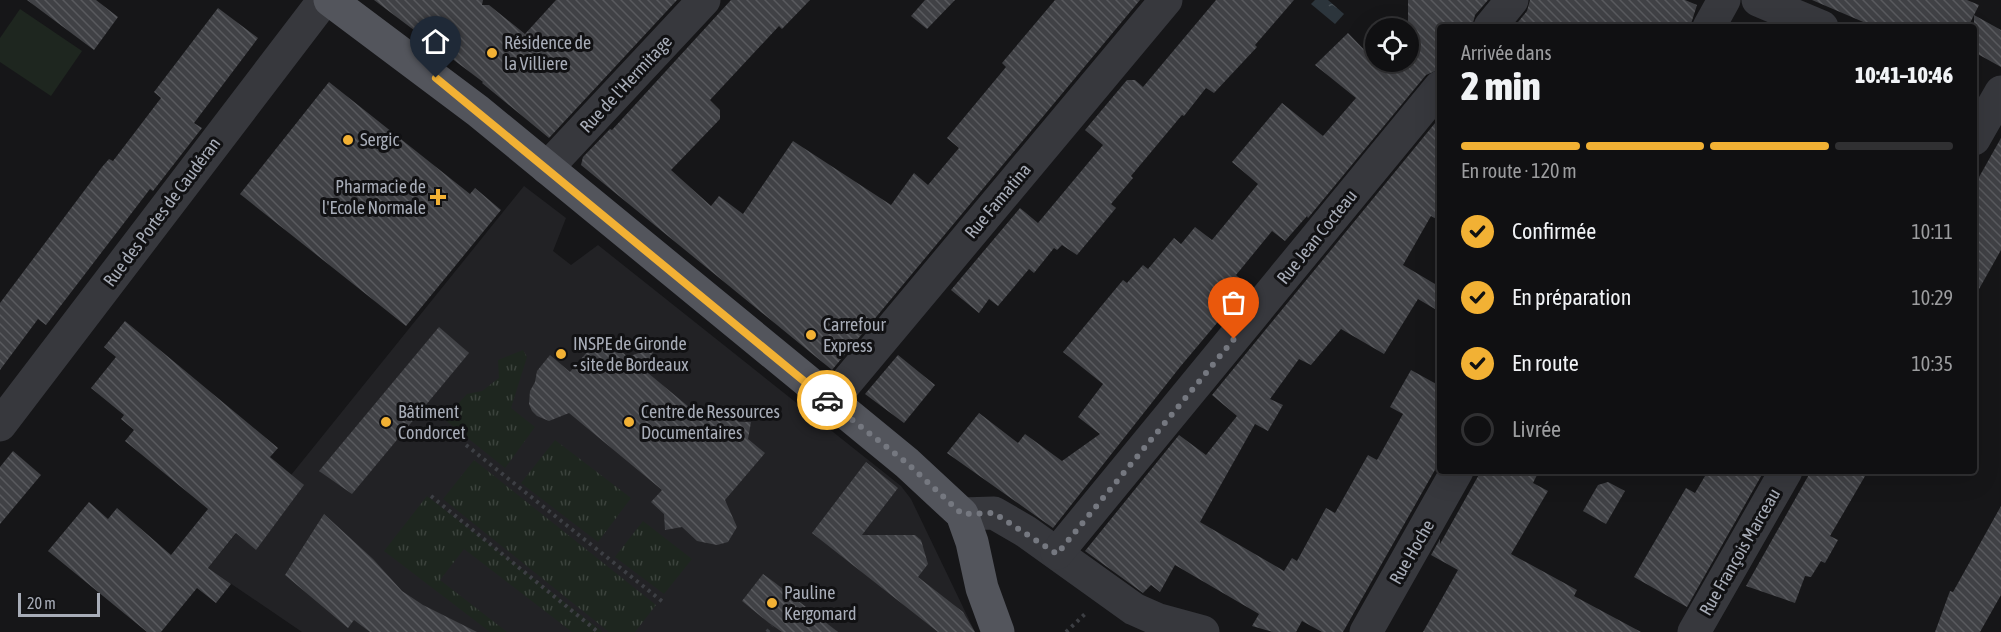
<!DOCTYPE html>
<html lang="fr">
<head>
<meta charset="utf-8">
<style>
  :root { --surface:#101012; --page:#19191b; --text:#f1f3f6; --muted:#9c9d9f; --line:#303032; --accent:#f2b134 }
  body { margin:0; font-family:"Asap Condensed",sans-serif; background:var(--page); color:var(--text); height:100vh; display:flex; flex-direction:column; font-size:22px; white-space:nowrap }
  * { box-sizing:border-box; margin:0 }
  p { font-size:20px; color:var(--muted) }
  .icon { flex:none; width:33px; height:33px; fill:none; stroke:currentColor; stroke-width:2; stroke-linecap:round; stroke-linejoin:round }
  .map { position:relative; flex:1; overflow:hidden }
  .panel { position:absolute; left:1437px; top:24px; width:540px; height:450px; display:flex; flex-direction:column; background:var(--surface); border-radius:6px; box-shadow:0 6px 24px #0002,0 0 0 2px var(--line) }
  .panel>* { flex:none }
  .tools { position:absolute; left:1365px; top:18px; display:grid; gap:12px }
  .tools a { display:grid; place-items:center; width:54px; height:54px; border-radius:50%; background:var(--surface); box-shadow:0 6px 24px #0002,0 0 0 2px var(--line); font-size:30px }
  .scale { position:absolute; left:18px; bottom:15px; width:82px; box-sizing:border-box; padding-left:6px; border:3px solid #a8adb8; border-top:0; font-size:16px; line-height:21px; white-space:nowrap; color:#a8adb8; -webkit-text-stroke:4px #111113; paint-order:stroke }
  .pin { position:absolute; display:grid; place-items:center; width:51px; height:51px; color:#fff; margin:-62px -26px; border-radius:50% 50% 50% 0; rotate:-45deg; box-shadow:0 0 6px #0007 }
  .pin .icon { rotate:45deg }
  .courier { position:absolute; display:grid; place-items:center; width:60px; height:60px; margin:-30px; border:4px solid #f2b134; border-radius:50%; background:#fff; color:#222; box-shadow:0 2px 8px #0007 }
  .summary em { font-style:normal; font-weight:800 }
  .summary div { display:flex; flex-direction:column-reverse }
  .summary { display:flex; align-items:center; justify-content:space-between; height:102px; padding:0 24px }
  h1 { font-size:39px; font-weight:800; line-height:45px }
  .bar { display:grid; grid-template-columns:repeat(4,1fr); gap:9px 6px; align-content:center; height:72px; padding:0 24px }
  .bar i { height:8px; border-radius:4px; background:var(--line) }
  .bar .current { background:var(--accent) }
  .bar p { grid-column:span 4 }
  ol { padding:0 24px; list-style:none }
  li { display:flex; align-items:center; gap:18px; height:66px }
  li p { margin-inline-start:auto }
  li .icon { padding:6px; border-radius:50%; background:var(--accent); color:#111; stroke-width:4 }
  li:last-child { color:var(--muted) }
  li i { width:33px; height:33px; border:3px solid var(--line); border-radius:50% }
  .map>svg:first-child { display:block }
</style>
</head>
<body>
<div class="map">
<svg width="2001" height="632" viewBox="0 0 2001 632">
  <defs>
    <pattern id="grass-tufts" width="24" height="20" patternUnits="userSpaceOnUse" patternTransform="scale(1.5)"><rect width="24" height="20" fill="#1e261f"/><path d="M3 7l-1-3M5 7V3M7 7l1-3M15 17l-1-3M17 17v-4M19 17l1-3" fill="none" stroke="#3c433d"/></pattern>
    <pattern id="water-ripples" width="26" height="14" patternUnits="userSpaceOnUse" patternTransform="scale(1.5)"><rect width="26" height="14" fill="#2c353c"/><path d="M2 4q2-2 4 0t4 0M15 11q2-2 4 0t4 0" fill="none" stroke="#485056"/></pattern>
    <pattern id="building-back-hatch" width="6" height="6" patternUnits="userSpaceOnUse" patternTransform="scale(1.5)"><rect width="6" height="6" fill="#404145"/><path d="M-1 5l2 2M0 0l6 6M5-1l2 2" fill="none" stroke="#595a5e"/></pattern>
  </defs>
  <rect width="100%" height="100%" fill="#161618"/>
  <!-- built -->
  <polygon fill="#222225" points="524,186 566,218 553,251 571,265 598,245 901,486 911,499 975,632 302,632 208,568 279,481 283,485"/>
  <!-- grass -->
  <g fill="url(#grass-tufts)">
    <polygon points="523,350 527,357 511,408 535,427 505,468 444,419 467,394 482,391 499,378 498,360"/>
    <polygon points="555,440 631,498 598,542 521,483"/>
    <polygon points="474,460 656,605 635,632 609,632 443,499"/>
    <polygon points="427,496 603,632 572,632 464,549 440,580 507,632 490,632 384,551"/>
    <polygon points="643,521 692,559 664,594 615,557"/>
  </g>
  <!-- garden -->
  <polygon fill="#1e261f" points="20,9 82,51 51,96 0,62 0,38"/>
  <!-- water -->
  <polygon fill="url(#water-ripples)" points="1315,0 1328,0 1344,14 1335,24 1311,4"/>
  <!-- building -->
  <g fill="url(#building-back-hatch)">
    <polygon points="27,0 96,0 118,17 94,50"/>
    <polygon points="374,0 483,0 482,5 489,5 525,34 556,0 677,0 549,138 482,83 483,82"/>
    <polygon points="731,0 810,0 782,29 779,26 710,100 720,110 720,119 671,170 711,206 719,196 743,214 793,141 891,205 914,173 928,185 959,148 947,138 1006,67 1002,63 1055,0 1140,0 832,370 581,165 583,157 610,129 612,130"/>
    <polygon points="925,0 955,0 927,29 911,16"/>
    <polygon points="1216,0 1294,0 1255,45 1257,47 1214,93 1206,88 1184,116 1182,115 1131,176 1133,178 1111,204 1116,208 1077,255 1062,245 1057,250 1054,248 1034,273 1029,269 998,306 989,299 979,313 951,290 1020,208 1038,223 1103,145 1085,130 1127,80 1135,80 1143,87"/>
    <polygon points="1408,0 1488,0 1475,15 1472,27 1440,27 1440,69 1426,75 1308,218 1307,216 1285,241 1272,231 1236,275 1248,286 1180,367 1053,528 947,453 979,413 1018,443 1025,434 1062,461 1100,434 1078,417 1103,384 1063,352 1123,280 1127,283 1143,265 1148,269 1174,238 1181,244 1195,227 1212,240 1258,184 1232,162 1282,103 1323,136 1356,98 1315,65 1348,33 1376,62 1408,62"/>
    <polygon points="1530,0 1685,0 1697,5 1690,27 1514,27 1527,11"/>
    <polygon points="1812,0 1967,0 1979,5 1974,15 2001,30 2001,67 1974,52 1974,15 1968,27 1875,27"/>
    <polygon points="218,8 258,38 194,123 202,128 153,191 150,189 46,325 38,319 0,370 0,303 102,167 109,159 113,161 161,98 154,92"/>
    <polygon points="329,82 470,194 475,188 501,210 406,326 240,194"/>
    <polygon points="1440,117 1440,221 1431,216 1403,265 1440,287 1440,312 1418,299 1384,354 1341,329 1311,365 1299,359 1270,399 1283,405 1268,431 1255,424 1200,522 1284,571 1292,558 1297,561 1326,508 1335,513 1368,455 1377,460 1403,414 1390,407 1411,370 1440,386 1440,461 1343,632 1322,632 1302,621 1296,632 1273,632 1252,626 1259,614 1175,565 1160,592 1151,585 1143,593 1085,551 1179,435 1206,455 1237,416 1212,395"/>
    <polygon points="2001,138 2001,250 1974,298 1974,186"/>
    <polygon points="125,321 278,448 270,457 304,485 256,550 236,533 208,568 231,584 216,603 197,588 161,632 147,632 48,551 89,502 108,519 117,508 171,555 208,509 125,441 134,430 121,419 124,415 91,388 116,357 104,347"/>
    <polygon points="439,327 469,353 352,494 319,471"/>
    <polygon points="598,339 614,352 617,348 628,357 654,347 648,373 695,412 701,409 731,416 739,422 751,422 748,439 765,453 725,500 737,527 728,542 717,545 697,541 682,527 665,530 664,514 651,502 662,490 569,413 549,421 537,416 532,411 529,404 530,391 535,382 537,371 550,355 570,372"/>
    <polygon points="898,355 935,385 904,423 865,394"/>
    <polygon points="13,451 41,475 0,524 0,467"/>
    <polygon points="866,462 898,488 862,535 915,535 921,540 928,564 918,577 963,612 975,632 938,632 812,533"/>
    <polygon points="1481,471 1539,471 1533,483 1548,491 1511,554 1577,590 1574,596 1641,632 1423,632 1458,570 1431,555 1440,539 1440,544"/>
    <polygon points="1708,471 1764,471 1687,607 1634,577 1686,488 1695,493"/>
    <polygon points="1811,471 1868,471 1830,536 1838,540 1825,563 1821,561 1811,577 1805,576 1795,603 1746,586"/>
    <polygon points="1608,482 1625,491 1606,524 1583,511 1598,485"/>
    <polygon points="2001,506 2001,595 1980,632 1935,632 1950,591 1953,592"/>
    <polygon points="324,514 373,559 402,591 423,605 477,632 370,632 354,620 348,628 285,575"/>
    <polygon points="763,574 774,582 838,632 782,632 769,623 742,601"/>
  </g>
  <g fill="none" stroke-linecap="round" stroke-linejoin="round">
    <!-- path -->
    <g stroke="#3d3f44" stroke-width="4" stroke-dasharray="3 4.5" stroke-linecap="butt">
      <polyline points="466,445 663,602"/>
      <polyline points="431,496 598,632"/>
      <polyline points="767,632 772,626"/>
      <polyline points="1066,632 1085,614"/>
    </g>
    <!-- minor -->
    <g stroke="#37383d" stroke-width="33">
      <polyline points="1758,0 1822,27"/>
      <polyline points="1490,27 1512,0"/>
      <polyline points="1709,27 1724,0"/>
      <polyline points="1974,139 2001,92"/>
      <polyline points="547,168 704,0"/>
      <polyline points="830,402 1166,0"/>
      <polyline points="0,425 324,0"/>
      <polyline points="962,514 994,513 1025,531 1134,609 1159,620 1203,632"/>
      <polyline points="1057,553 1440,87"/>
      <polyline points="1366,632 1457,471"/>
      <polyline points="1694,632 1786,471"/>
    </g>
    <!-- major -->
    <polyline stroke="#53555c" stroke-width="33" points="330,0 478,111 907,463 962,514 972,542 982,588 998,632"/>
  </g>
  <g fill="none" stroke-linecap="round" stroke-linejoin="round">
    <!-- done -->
    <polyline stroke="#757880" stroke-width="6" stroke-dasharray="0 10.8" points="827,400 907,463 962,514 994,513 1057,554 1234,339"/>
    <!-- route -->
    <polyline stroke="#f2b134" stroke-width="8" points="436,78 827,400"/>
  </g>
  <!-- markers -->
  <g fill="#f2b134" stroke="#111113" stroke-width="2">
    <circle cx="492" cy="53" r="6"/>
    <circle cx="348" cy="140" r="6"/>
    <path d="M435 188h6v6h6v6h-6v6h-6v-6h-6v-6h6z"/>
    <circle cx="811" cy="335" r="6"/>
    <circle cx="561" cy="354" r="6"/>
    <circle cx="386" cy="422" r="6"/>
    <circle cx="629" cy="422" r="6"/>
    <circle cx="772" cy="603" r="6"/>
  </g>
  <g text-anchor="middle" stroke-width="6" stroke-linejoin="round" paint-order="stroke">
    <!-- poi labels -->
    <g font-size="18" fill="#a8adb8" stroke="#111113" text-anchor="start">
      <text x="504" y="49">Résidence de<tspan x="504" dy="21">la Villiere</tspan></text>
      <text x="360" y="146">Sergic</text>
      <text x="426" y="193" text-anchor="end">Pharmacie de<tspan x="426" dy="21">l'Ecole Normale</tspan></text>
      <text x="823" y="331">Carrefour<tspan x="823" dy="21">Express</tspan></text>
      <text x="573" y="350">INSPE de Gironde<tspan x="573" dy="21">- site de Bordeaux</tspan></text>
      <text x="398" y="418">Bâtiment<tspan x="398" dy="21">Condorcet</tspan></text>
      <text x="641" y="418">Centre de Ressources<tspan x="641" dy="21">Documentaires</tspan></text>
      <text x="784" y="599">Pauline<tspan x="784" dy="21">Kergomard</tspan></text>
    </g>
    <!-- street labels -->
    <g font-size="18" fill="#a8adb8" stroke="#111113">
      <text transform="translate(626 84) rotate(-47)" y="6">Rue de l'Hermitage</text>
      <text transform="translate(998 201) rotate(-50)" y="6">Rue Famatina</text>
      <text transform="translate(162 212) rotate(-53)" y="6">Rue des Portes de Caudéran</text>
      <text transform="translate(1317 237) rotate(-51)" y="6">Rue Jean Cocteau</text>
      <text transform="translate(1412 552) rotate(-60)" y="6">Rue Hoche</text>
      <text transform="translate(1740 552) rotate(-60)" y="6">Rue François Marceau</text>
    </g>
  </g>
</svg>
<div class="tools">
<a><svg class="icon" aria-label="locate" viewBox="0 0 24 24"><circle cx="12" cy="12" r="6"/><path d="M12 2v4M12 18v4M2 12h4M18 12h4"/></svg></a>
</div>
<div class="scale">20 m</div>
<div class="pin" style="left:1234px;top:339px;background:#ea580c"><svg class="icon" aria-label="bag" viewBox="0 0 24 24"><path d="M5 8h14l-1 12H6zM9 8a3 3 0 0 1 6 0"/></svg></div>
<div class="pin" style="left:436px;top:78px;background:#1f2937"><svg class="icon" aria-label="home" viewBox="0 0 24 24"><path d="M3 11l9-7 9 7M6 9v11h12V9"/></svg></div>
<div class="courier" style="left:827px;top:400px"><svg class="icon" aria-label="car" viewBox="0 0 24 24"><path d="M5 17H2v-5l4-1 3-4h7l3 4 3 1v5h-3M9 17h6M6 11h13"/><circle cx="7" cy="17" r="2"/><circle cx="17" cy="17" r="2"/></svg></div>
<section class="panel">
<div class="summary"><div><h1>2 min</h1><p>Arrivée dans</p></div><em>10:41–10:46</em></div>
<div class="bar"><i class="current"></i><i class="current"></i><i class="current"></i><i></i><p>En route · 120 m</p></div>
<ol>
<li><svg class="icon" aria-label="check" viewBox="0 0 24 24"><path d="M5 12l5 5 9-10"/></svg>Confirmée<p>10:11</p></li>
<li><svg class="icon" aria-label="check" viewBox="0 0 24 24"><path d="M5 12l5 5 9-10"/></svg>En préparation<p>10:29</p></li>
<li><svg class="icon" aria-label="check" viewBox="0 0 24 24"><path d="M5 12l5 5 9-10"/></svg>En route<p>10:35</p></li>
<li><i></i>Livrée</li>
</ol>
</section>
</div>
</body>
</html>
